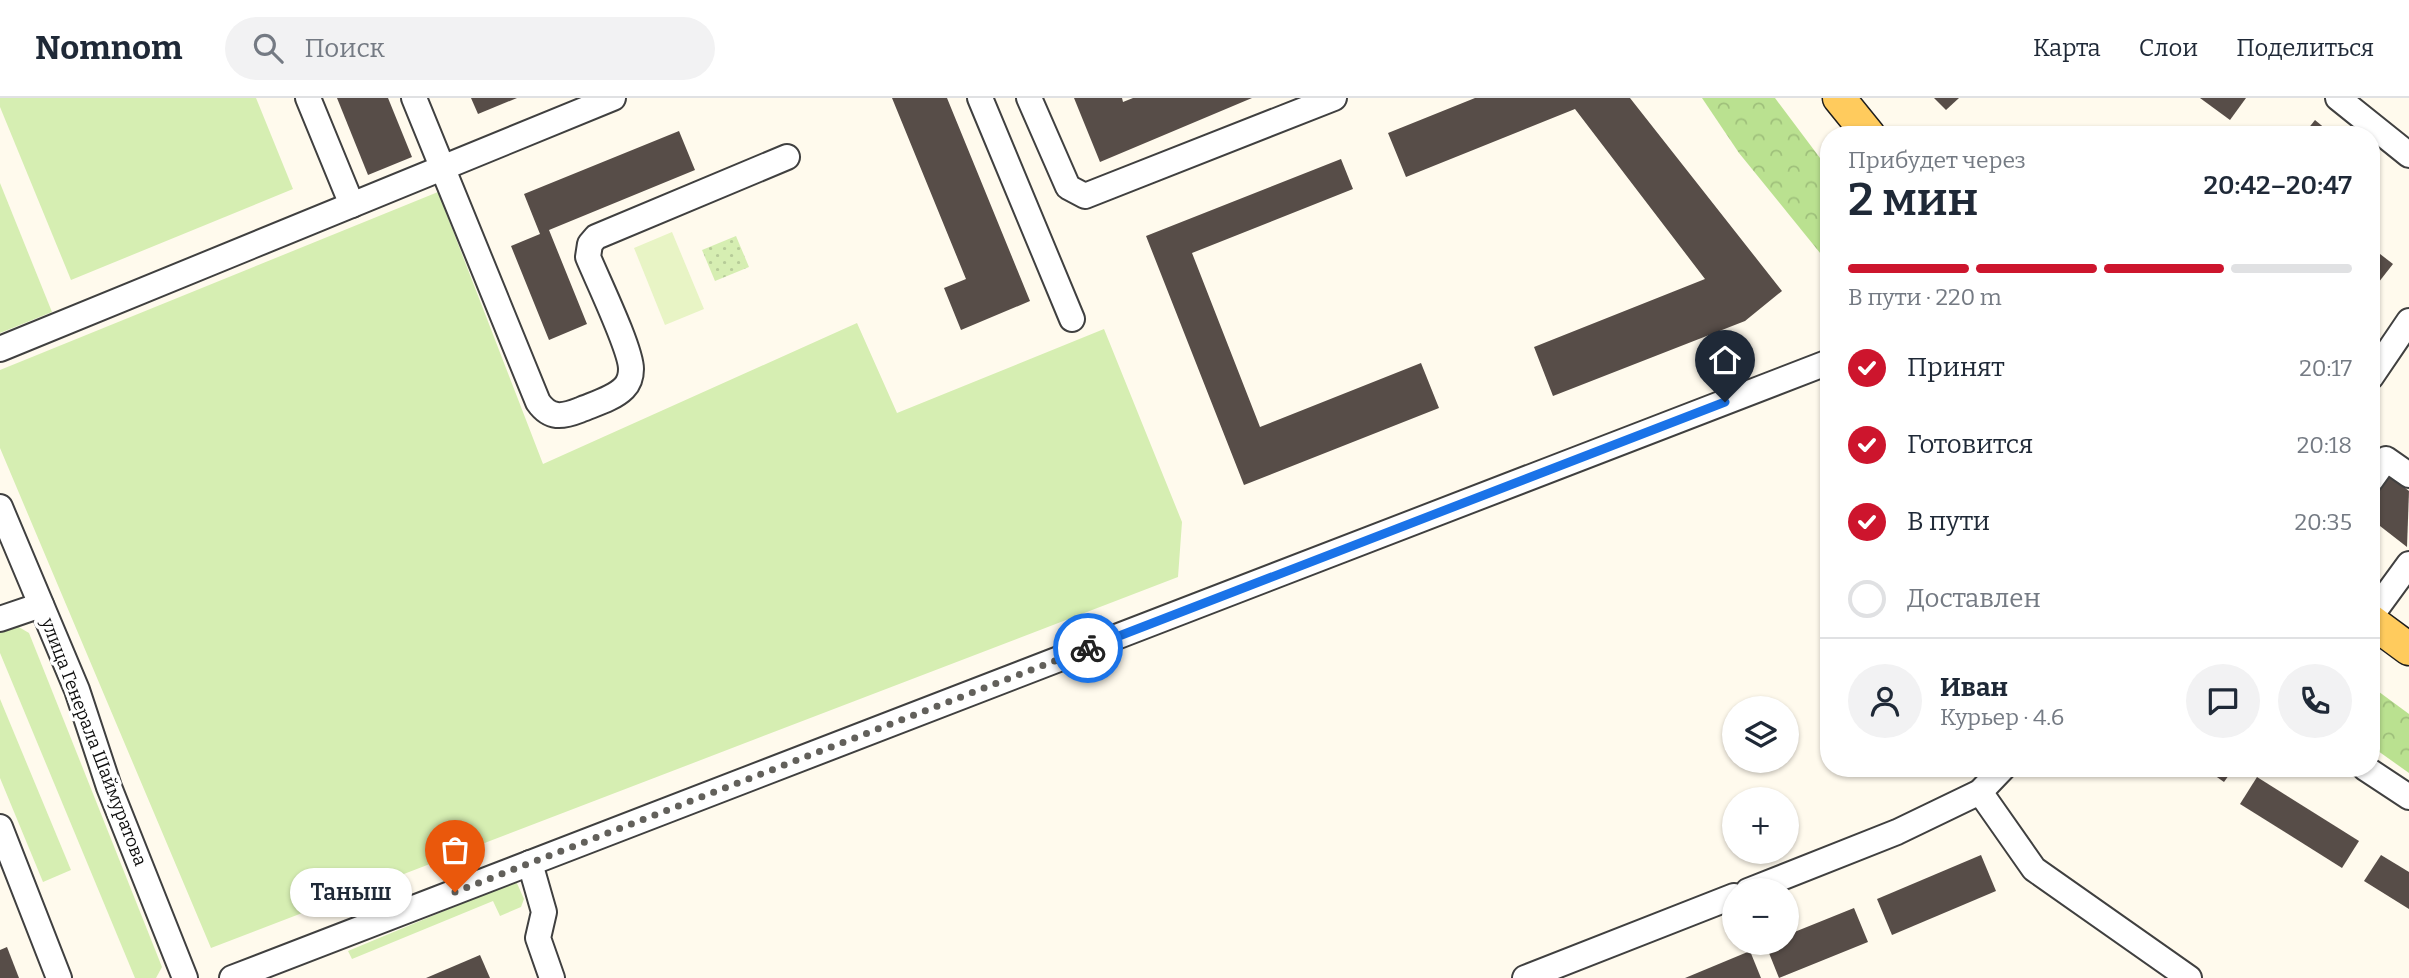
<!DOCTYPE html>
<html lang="ru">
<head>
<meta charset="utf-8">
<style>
  :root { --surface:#fff; --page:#f2f2f3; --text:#1f2937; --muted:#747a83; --line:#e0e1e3; --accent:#cd152d }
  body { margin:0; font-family:Bitter,serif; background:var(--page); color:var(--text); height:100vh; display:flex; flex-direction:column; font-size:26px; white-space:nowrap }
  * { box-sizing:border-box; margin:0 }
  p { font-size:23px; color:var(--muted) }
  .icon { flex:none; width:38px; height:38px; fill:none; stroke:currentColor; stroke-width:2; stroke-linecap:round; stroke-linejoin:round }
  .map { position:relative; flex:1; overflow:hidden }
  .panel { position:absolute; left:1820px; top:28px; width:560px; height:651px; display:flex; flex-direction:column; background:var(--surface); border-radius:28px; box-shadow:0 2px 5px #0004 }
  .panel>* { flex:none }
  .fabs { position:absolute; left:1722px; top:598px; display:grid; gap:14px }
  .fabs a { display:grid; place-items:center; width:77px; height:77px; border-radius:50%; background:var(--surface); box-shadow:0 2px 5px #0004; font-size:35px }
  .pin { position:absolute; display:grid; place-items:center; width:60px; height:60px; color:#fff; margin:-72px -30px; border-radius:50% 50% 50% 0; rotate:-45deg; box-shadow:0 0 7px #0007 }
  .pin .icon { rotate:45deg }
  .courier { position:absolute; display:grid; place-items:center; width:70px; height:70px; margin:-35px; border:5px solid #1a73e8; border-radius:50%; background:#fff; color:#222; box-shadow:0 2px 9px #0007 }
  .bubble { position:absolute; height:49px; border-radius:24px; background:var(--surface); box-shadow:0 2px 5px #0004; font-size:23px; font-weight:600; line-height:49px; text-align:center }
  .headline em { font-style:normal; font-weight:600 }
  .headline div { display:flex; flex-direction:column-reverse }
  .headline { display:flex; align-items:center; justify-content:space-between; height:119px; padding:0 28px }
  h1 { font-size:46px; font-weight:600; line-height:52px }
  .bar { display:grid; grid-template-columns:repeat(4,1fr); gap:10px 7px; align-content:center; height:84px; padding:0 28px }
  .bar i { height:9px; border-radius:5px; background:var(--line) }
  .bar .active { background:var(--accent) }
  .bar p { grid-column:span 4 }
  .line { display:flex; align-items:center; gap:18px; padding:0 28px; border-top:2px solid var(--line) }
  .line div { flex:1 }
  .round { display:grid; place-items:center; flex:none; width:74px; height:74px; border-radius:37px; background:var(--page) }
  ol { padding:0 28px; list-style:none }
  li { display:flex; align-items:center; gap:21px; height:77px }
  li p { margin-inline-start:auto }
  li .icon { padding:7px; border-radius:50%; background:var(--accent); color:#fff; stroke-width:4 }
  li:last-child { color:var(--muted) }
  li i { width:38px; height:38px; border:4px solid var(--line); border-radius:50% }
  header { display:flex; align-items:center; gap:42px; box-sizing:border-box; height:98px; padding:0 35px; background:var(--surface); border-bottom:2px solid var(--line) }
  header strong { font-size:33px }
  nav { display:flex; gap:38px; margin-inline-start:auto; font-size:24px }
  .search { width:490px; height:63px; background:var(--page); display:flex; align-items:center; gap:18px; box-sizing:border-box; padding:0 24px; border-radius:38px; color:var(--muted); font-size:26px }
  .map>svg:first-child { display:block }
</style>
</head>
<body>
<header>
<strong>Nomnom</strong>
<div class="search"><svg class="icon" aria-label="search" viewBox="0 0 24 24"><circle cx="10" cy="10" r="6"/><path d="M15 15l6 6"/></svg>Поиск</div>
<nav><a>Карта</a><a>Слои</a><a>Поделиться</a></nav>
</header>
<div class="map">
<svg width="2409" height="880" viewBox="0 0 2409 880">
  <defs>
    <pattern id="forest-crowns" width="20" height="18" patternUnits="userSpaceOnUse" patternTransform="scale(1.75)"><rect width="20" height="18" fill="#bae190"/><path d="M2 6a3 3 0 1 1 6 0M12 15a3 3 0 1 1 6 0" fill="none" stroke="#9fc07b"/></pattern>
    <pattern id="park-dots" width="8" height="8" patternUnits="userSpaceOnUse" patternTransform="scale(1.75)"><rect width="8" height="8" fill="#d6eeb2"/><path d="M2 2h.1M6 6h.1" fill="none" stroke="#b6cb98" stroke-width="1.8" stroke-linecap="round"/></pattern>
  </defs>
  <rect width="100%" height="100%" fill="#fffaed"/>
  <!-- grass -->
  <g fill="#d6eeb2">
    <polygon points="0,0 256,0 293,91 71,182 0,9"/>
    <polygon points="0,85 52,214 0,235"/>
    <polygon points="438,94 543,366 857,225 897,315 1104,231 1182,424 1178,479 211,850 0,350 0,272"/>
    <polygon points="17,528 29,535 162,869 156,880 135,880 0,555 0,535"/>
    <polygon points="0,601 71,772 43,784 0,680"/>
    <polygon points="516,783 524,801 521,809 500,818 493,803 352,861 348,853"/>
  </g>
  <!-- forest -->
  <g fill="url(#forest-crowns)">
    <polygon points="1702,0 1775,0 1829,72 1829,166 1739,55"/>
    <polygon points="2371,588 2409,616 2409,675 2371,648"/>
  </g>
  <!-- park -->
  <polygon fill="url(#park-dots)" points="736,138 749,169 715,183 702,152"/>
  <!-- pitch -->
  <polygon fill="#e8f4c5" points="672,134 704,211 665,227 634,150"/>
  <!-- building -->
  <g fill="#574d48">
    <polygon points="337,0 388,0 412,59 368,77"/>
    <polygon points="471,0 517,0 478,16"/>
    <polygon points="892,0 947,0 1030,203 961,232 944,190 966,181"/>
    <polygon points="1074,0 1122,0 1123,4 1133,0 1252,0 1100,64"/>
    <polygon points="1475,0 1630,0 1782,193 1745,223 1553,298 1534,249 1705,181 1575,11 1406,79 1388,35"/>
    <polygon points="1934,0 1959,0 1946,12"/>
    <polygon points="2200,0 2246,0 2230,22"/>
    <polygon points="2315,22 2333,37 2303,37"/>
    <polygon points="679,33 695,72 549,132 587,226 549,242 511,148 540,136 524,96"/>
    <polygon points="1341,61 1353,91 1192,155 1260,329 1421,265 1439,310 1244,387 1146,138"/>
    <polygon points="2371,149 2393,166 2371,194"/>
    <polygon points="2390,378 2409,393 2407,449 2371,421 2371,402"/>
    <polygon points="2204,670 2234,670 2224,684"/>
    <polygon points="2257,679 2359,743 2342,770 2240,706"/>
    <polygon points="1981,757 1996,793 1892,837 1877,801"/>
    <polygon points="2381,757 2409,774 2409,811 2364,783"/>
    <polygon points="1854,810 1868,844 1779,880 1765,845 1787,845 1787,837"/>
    <polygon points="7,849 19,880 0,880 0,852"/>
    <polygon points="1750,853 1761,880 1685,880"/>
    <polygon points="480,857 490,880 426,880"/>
  </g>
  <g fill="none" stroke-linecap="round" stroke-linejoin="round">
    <defs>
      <g id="minor">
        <polyline points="308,0 352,107"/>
        <path d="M414,0L538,304C550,321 562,319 580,312C594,306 613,301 624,290C629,285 631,277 631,271C631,251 597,181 588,159L590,146L596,139L787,59"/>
        <polyline points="980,0 1072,221"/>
        <polyline points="1029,0 1068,89 1085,98 1334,0"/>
        <polyline points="2338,0 2409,57"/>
        <polyline points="0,251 613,0"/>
        <polyline points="2371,279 2409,223"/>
        <polyline points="2371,382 2386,361 2409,377"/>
        <polyline points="0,409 77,592 109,689 185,880"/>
        <polyline points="2371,518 2409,466"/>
        <polyline points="0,521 41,507"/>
        <polyline points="2365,670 2409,699"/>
        <polyline points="1980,694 2034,771 2189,880"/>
        <polyline points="0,729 59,880"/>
        <polyline points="530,765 544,814 538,840 552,880"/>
        <polyline points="1748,793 1897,734 1980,694 2003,670"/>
        <polyline points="232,880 1829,264"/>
        <polyline points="1525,880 1734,798"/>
      </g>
      <g id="major">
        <polyline points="1839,0 1869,37"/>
        <polyline points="2371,523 2409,551"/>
      </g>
    </defs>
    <!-- minor casing -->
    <use href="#minor" stroke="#404040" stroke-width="28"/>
    <!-- major casing -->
    <use href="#major" stroke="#1e1e1e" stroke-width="35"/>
    <!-- minor -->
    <use href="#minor" stroke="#fff" stroke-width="24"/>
    <!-- major -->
    <use href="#major" stroke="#ffcb5d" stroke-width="32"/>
  </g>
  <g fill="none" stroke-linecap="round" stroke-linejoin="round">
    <!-- done -->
    <polyline stroke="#62605b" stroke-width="7" stroke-dasharray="0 12.6" points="455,794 1088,550"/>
    <!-- route -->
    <polyline stroke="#1a73e8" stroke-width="9" points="1088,550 1725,304"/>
  </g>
  <g text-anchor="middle" stroke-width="7" stroke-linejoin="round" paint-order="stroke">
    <!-- street labels -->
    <g font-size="18" fill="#0d0d0d" stroke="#fff">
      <text transform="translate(94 644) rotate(69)" y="6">улица Генерала Шаймуратова</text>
    </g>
  </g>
</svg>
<div class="fabs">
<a><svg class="icon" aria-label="layers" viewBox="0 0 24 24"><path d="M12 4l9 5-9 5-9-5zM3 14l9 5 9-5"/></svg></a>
<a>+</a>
<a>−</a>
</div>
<div class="pin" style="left:455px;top:794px;background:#ea580c"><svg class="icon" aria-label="bag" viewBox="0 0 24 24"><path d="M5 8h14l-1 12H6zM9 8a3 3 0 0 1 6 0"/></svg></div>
<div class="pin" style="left:1725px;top:304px;background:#1f2937"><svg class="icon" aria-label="home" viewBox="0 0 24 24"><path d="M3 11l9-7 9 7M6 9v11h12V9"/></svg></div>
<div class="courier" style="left:1088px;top:550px"><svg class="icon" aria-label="bike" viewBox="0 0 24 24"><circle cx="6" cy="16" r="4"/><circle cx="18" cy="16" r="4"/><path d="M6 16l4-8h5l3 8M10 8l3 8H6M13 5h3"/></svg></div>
<div class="bubble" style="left:290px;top:770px;width:122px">Таныш</div>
<section class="panel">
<div class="headline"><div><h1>2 мин</h1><p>Прибудет через</p></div><em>20:42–20:47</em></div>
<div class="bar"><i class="active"></i><i class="active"></i><i class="active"></i><i></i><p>В пути · 220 m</p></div>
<ol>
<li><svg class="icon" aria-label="check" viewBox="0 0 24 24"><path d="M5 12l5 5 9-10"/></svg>Принят<p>20:17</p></li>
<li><svg class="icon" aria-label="check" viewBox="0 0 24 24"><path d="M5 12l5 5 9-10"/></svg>Готовится<p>20:18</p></li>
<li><svg class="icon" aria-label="check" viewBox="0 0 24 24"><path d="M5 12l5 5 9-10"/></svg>В пути<p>20:35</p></li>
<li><i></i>Доставлен</li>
</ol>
<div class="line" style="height:126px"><a class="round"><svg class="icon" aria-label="person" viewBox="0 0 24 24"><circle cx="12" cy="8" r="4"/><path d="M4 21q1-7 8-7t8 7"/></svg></a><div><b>Иван</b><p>Курьер · 4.6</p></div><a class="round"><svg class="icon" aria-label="chat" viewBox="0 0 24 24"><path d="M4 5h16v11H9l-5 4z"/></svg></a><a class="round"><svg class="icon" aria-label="phone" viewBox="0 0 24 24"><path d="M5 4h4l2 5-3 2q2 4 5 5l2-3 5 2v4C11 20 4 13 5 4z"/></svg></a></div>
</section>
</div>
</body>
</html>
